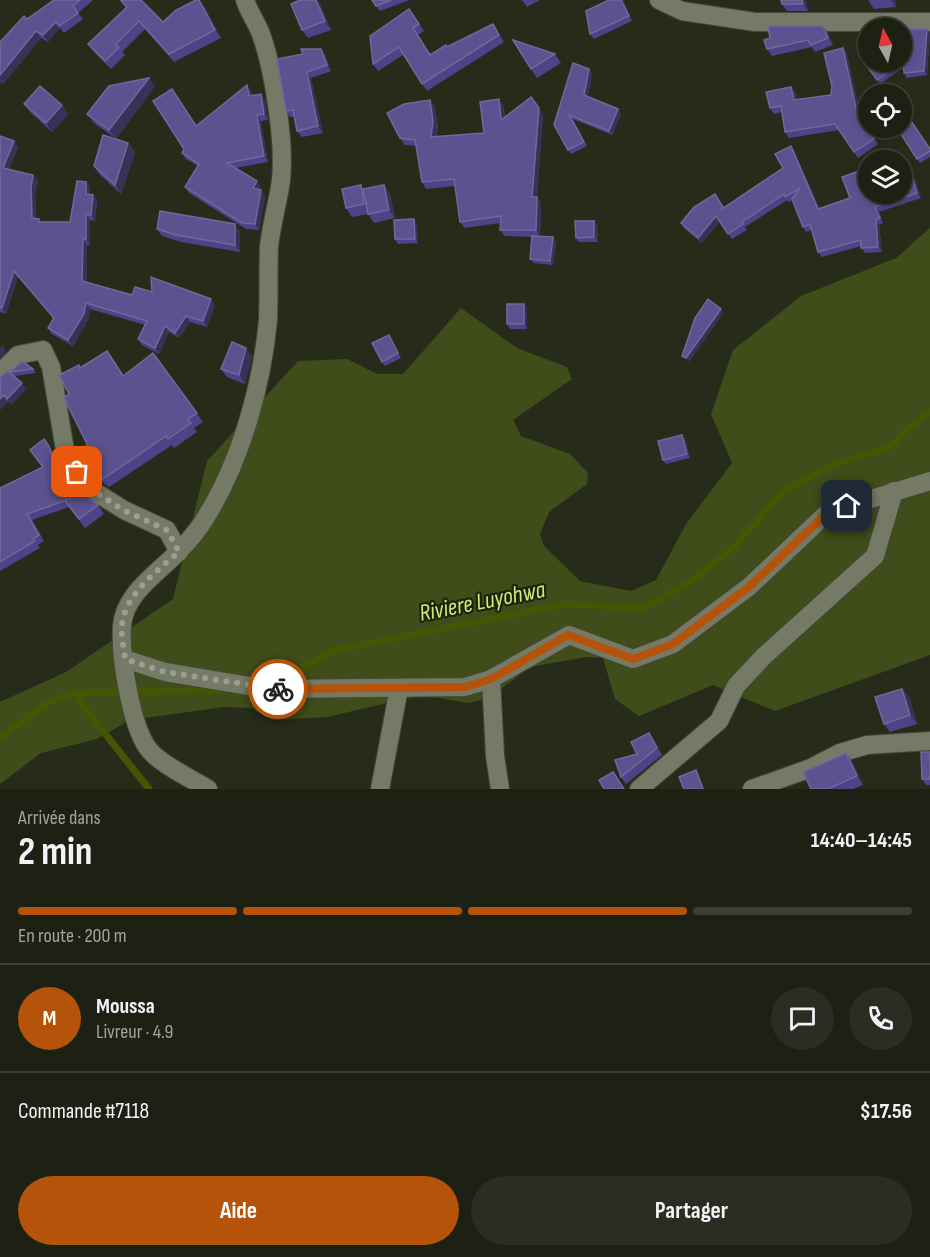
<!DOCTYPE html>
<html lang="fr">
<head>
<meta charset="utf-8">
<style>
  :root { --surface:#1d2114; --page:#2a2e22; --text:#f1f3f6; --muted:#a0a3a0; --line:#3b3e34; --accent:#b45309 }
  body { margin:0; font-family:"Sofia Sans Condensed",sans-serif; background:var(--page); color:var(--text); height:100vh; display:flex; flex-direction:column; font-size:22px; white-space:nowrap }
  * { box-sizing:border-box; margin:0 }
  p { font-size:20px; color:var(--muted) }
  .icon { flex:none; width:33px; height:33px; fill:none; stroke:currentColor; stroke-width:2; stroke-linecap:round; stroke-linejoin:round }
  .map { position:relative; height:789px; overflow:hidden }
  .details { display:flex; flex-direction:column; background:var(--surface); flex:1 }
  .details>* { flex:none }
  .needle { width:39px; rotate:352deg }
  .tools { position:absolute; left:858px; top:18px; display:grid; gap:12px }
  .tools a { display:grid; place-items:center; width:54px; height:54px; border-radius:50%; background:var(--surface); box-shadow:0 3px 9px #0003,0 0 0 2px var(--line); font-size:30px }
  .pin { position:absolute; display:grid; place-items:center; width:51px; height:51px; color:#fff; margin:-26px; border-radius:12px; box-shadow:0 3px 9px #0006 }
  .courier { position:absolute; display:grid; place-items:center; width:60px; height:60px; margin:-30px; border:4px solid #b45309; border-radius:50%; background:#fff; color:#222; box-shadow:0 2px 8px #0007 }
  .headline em { font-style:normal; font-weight:700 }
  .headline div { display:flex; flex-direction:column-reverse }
  .headline { display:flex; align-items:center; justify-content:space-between; height:102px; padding:0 18px }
  h1 { font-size:39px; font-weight:700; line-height:45px }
  .bar { display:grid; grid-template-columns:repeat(4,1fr); gap:9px 6px; align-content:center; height:72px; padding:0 18px }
  .bar i { height:8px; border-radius:4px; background:var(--line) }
  .bar .on { background:var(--accent) }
  .bar p { grid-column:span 4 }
  .line { display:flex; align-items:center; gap:15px; padding:0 18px; border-top:2px solid var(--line) }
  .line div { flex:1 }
  .round { display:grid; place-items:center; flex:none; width:63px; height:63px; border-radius:32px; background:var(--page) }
  .action { display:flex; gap:12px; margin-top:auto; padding:12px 18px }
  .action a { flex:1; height:69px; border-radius:36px; background:var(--accent); color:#fff; font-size:24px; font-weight:700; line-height:69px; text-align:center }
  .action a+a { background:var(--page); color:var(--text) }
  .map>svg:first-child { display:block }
</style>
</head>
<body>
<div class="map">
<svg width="930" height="789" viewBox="0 0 930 789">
  <rect width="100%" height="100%" fill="#272c1a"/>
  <!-- green -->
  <polygon fill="#404c19" points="930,228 930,655 775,711 713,685 639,716 615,699 603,658 587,657 530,667 489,698 468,703 422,695 327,717 273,720 251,708 224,707 130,720 97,739 41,753 0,784 0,702 66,672 173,599 207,461 298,361 347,359 377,374 403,374 461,308 517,348 567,367 572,379 513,420 521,436 570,454 588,473 587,484 549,512 540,534 544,546 580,581 631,591 656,580 686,524 732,463 711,414 733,350 801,296 896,258"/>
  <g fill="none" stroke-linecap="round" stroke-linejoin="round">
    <!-- stream -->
    <g stroke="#455504" stroke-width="7">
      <polyline points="276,684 331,651 565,604 642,608 687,584 731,550 783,492 831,465 890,447 909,427 930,412"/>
      <polyline points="73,693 149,789"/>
      <polyline points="0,737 50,702 73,693 225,690"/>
    </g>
    <defs>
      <g id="minor">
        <polyline points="659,0 682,11 755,22 930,22"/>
        <polyline points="0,373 18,355 43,350 51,367 66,456 89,488 124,510 167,530 179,552"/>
        <polyline points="125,659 165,672 268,689 465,687 491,679 569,635 633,659 673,644 750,586 828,512 930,481"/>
        <polyline points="491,679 495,756 500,789"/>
        <path d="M208,789C192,779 164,766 151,752C131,731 120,655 122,626C124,594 158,573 178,552C188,542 199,529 206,517C241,461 262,385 268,320C269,295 268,271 269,247C271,225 278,203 281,180C285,143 274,72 262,37C258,24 249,13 245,0"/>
        <polyline points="380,789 399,688"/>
        <polyline points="639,789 719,721 736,686 764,656 875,556 894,491"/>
        <polyline points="752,789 811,768 840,753 867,745 930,741"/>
      </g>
    </defs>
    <!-- minor casing -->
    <use href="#minor" stroke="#444939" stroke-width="20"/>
    <!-- minor -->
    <use href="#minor" stroke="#747a65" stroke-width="18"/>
  </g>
  <!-- wall -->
  <g fill="#4e4288">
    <polygon points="54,0 93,0 78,13 83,19 64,33 60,28 48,42 41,38 3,84 0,82 0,42 27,19"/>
    <polygon points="119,0 141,0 163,22 204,6 221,38 174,62 145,29 122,52 125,55 111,69 94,52 88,44 126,8"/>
    <polygon points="372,0 410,0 380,11"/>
    <polygon points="522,0 540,0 527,7"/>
    <polygon points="623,0 632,21 594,39 590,34"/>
    <polygon points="781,0 806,0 808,11 787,11 782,4"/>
    <polygon points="868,0 895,0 896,7 874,9"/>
    <polygon points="320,3 331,30 308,38 302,30"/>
    <polygon points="409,9 424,31 418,35 430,55 447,47 493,24 504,42 427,91 403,55 378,71 373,64"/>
    <polygon points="823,26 828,33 833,45 815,52 812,47 772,56 767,49"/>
    <polygon points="927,29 930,33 927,75 907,78 904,73 903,68 880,84 866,65 907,52"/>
    <polygon points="843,48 847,54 861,118 878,144 858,158 839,130 789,138 785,132 782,112 774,114 770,108 796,93 797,99 831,95"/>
    <polygon points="321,49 325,55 331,71 311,78 323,133 302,137 297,131 294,117 290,117 286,111 303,54"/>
    <polygon points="555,54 561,63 537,78 531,69"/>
    <polygon points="573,63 589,69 592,73 588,97 618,109 621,114 612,135 573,119 587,146 571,154 568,150"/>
    <polygon points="149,78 155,86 116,139 128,143 135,152 121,194 100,175 94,166 115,138 94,123 87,114"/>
    <polygon points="247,85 251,91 252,96 265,100 268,120 261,121 268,162 235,168 261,187 259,190 265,196 259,230 246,229 189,193 185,187 198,166 186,159 182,153 196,126"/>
    <polygon points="499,99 503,106 505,117 543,115 537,197 541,203 540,236 556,242 553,265 534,263 530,259 532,237 505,236 500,230 500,223 465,228 460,222 455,186 426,189 422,182 416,146 405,145 400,138 430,100 435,107 438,128 437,136 484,133"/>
    <polygon points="24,104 62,105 68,114 52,132 30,112"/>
    <polygon points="897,128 930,149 930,157 920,163"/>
    <polygon points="0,136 14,141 18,147 9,169 33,175 38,181 35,193 36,219 41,222 70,222 86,182 90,187 90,195 93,195 97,201 95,221 90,220 90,245 87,245 87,282 132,295 152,292 215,305 207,327 190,322 179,338 169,332 159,354 142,345 138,339 145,325 90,309 88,320 73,346 52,334 48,328 53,318 18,277 6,314 0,312"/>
    <polygon points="791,146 794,151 819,208 850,198 866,175 868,194 911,173 915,179 921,198 879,212 883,223 879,225 882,252 865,253 861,246 822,257 818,252 812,230 806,232 803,227 793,200 789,202 787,200 745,227 747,230 732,239 720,221 702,243 684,228 681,223 724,208 783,168"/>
    <polygon points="384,185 390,194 395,218 374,223 368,214 352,217 346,208 364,189"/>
    <polygon points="414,219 417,224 418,243 398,244 395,239"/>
    <polygon points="597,225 598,242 579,242 576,238"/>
    <polygon points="157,229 240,231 240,252 181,242 162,236"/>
    <polygon points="527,308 527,329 510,329 507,324"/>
    <polygon points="389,335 401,358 385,366 382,362"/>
    <polygon points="153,353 203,422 194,428 197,432 174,448 172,445 109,487 103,483 78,447 88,446 69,394 81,367 113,359 124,376"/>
    <polygon points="252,356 245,384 227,377 221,369"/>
    <polygon points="33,369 36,373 14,376 26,389 11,405 8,401 0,410 0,377 10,372"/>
    <polygon points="682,435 685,439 690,458 666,464 663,460"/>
    <polygon points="54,452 69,499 98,505 104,514 85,528 69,507 32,520 44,541 38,545 40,548 0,571 0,488 42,467"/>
    <polygon points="902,689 909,697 917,724 890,732 884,724"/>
    <polygon points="654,740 662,755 626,784 621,777 637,754"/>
    <polygon points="930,752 930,785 926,785 922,779"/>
    <polygon points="852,761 863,785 853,789 811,789"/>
  </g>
  <!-- shaded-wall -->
  <g fill="#383259">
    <polygon points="200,0 204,6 221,38 215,30"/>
    <polygon points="316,0 317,0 320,3 331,30 325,21"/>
    <polygon points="621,0 623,0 632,21 629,16"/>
    <polygon points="802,0 806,0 808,11 803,4"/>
    <polygon points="891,0 895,0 896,7"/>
    <polygon points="56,22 60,28 48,42 43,35"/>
    <polygon points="823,26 828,33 833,45 828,38"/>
    <polygon points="927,29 930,33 927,75 924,71"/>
    <polygon points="36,31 41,38 3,84 0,81 0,75"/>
    <polygon points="843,48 847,54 861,118 878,144 857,113"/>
    <polygon points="321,49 325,55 331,71 327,65"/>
    <polygon points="589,69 592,73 587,100 584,95"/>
    <polygon points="307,72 311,78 323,133 318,126"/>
    <polygon points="149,78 155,86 116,139 109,130"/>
    <polygon points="247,85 251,91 253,102 249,96"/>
    <polygon points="791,87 796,93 799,106 794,100"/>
    <polygon points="261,94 265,100 268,120 264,114"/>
    <polygon points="499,99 503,106 506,126 501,120"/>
    <polygon points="430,100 435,107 438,128 436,143 431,137"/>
    <polygon points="62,105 68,114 52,132 46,123"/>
    <polygon points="539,108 543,115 537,197 541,203 540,237 536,230 532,197"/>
    <polygon points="618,109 621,114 612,135 609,131"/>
    <polygon points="257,115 261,121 268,162 264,156"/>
    <polygon points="14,141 18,147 7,173 3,168"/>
    <polygon points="128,143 135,152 121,194 115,185"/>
    <polygon points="791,146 794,151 821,214 818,209"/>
    <polygon points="862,170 866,175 868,181 868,186"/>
    <polygon points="911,173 915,179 921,198 917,193"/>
    <polygon points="33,175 38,181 35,193 36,224 32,218 31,187"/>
    <polygon points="257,181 261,187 257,194 253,188"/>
    <polygon points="86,182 90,187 90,200 86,194"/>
    <polygon points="361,185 367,194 370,213 364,204"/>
    <polygon points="384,185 390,194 395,218 389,210"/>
    <polygon points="261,190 265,196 259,230 255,224"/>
    <polygon points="93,195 97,201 95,221 91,215"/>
    <polygon points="875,207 879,212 883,223 880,218"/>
    <polygon points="86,214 90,220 90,245 86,239"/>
    <polygon points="716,216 720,221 702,243 698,238"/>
    <polygon points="414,219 417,224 418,243 415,239"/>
    <polygon points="876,219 879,225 882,252 878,247"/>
    <polygon points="594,221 597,225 598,242 594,237"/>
    <polygon points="235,224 240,231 240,252 235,245"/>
    <polygon points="553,237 556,242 553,265 550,261"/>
    <polygon points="83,239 87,245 87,287 82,281"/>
    <polygon points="14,271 18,277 6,314 2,308"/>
    <polygon points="211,299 215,305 207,327 203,321"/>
    <polygon points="86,303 90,309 88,320 73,346 68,340"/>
    <polygon points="524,304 527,308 527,329 524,324"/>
    <polygon points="721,309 724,313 689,362 686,358"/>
    <polygon points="186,316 190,322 179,338 175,333"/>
    <polygon points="165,326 169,332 159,354 155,348"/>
    <polygon points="2,345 6,351 0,358 0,348"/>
    <polygon points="246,348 252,356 245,384 239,375"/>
    <polygon points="22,383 26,389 11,405 7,399"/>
    <polygon points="4,395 8,401 0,410 0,399"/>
    <polygon points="682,435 685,439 690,458 687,454"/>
    <polygon points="49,446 54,452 72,506 67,500"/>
    <polygon points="902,689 909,697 917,724 910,715"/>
    <polygon points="649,733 654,740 662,755 657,748"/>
    <polygon points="846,753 852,761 863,785 857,776"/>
    <polygon points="696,770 699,775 704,789 703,789"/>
  </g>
  <!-- building -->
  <g fill="#5c5290" stroke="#70689a" stroke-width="1.5">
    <polygon points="54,0 80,0 73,6 78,13 59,26 56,22 43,35 36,31 0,75 0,42 24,16 27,19"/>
    <polygon points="121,0 141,0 163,22 176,10 196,0 199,0 215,30 169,54 139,21 116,44 119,48 105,61 88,44 127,7"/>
    <polygon points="300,0 316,0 325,21 302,30 291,4"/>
    <polygon points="372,0 391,0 376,6"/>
    <polygon points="609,0 621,0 629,16 590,34 586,11"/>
    <polygon points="781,0 802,0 803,4 782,4"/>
    <polygon points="409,9 419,24 413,28 430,55 446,45 447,47 493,24 499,35 422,84 399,47 373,64 370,36"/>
    <polygon points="768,26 823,26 828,38 811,45 808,40 767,49 764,40 770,38"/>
    <polygon points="909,29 927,29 924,71 904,73 903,62 877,80 866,65 871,62 902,62 902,53 907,52"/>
    <polygon points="513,40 555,54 531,69"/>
    <polygon points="843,48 857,113 874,139 854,152 835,124 785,132 781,106 770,108 766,92 791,87 794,100 831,95 832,86 824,53"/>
    <polygon points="301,49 321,49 327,65 307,72 318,126 297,131 293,110 286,111 277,59 303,54"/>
    <polygon points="573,63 589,69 584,95 618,109 609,131 569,115 584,142 568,150 554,125"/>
    <polygon points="149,78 109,130 87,114 109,86"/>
    <polygon points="247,85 249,96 261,94 264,114 257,115 264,156 227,163 257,181 253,188 261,190 255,224 242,223 185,187 199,164 182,153 184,149 153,101 172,89 196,126"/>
    <polygon points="40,86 62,105 46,123 24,104"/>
    <polygon points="531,97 539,108 532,197 537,197 536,230 500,230 501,216 460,222 454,179 422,182 415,140 400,138 387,113 404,104 430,100 433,121 431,137 484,133 480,102 499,99 501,120"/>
    <polygon points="903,109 930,149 930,151 917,159 897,128 902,128 902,110"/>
    <polygon points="103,135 128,143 115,185 94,166"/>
    <polygon points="0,136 14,141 3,168 33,175 31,187 32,218 39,219 39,222 70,222 77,181 86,182 86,194 93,195 91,215 86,214 86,239 83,239 82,281 132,295 135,287 152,292 151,277 211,299 203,321 186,316 175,333 165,326 155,348 138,339 147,321 86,303 84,314 68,340 48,328 54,318 14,271 2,308 0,308"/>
    <polygon points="791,146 818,209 850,198 842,177 862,170 868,186 868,194 902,194 902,176 911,173 917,193 875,207 880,218 876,219 878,247 861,248 861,240 818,252 810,224 803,227 792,199 800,188 785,197 784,194 742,222 743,224 728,234 716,216 698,238 681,223 694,207 715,194 723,207 722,209 783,168 775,154"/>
    <polygon points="361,185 364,204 346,208 342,189"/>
    <polygon points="384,185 389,210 368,214 363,189"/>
    <polygon points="160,211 235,224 235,245 176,235 157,229"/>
    <polygon points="414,219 415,239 395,239 394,220"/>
    <polygon points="575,221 594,221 594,237 576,238"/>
    <polygon points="532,236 553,237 550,261 530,259"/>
    <polygon points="708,299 721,309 686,358 682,356 695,318"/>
    <rect x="507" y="304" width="17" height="20"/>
    <polygon points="389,335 398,353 382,362 372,343"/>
    <polygon points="232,342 246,348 239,375 221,369"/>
    <polygon points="107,351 123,376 153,353 197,413 188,419 191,423 168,439 166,436 103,479 97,475 78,447 88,446 64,398 69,394 59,375 79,365 80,368"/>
    <polygon points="22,361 33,369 10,372"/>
    <polygon points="8,371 22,383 7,399 4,395 0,399 0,377"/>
    <polygon points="682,435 687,454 663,460 658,441"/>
    <polygon points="44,439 49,446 67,500 27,514 39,535 33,539 35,541 0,562 0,488 43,467 30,450"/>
    <polygon points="80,491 98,505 79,519 65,501"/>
    <polygon points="902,689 910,715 884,724 875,697"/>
    <polygon points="649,733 657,748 621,777 615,760 637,754 631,742"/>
    <polygon points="921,752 930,752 930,779 922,779"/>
    <polygon points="846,753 857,776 828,789 811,789 803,772"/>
    <polygon points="696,770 703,789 684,789 679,777"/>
    <polygon points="613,772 624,789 604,789 599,780"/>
  </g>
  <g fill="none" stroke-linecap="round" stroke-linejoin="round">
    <!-- done -->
    <path stroke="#9b9f91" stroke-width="6" stroke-dasharray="0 10.8" d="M77,472L89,488L123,510L167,530L179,552C158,570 124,595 122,626C121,636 124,649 125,659L165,672L278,689"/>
    <!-- route -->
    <polyline stroke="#b45309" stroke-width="8" points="278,689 465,687 491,679 568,635 633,659 673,644 750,586 828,512 847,506"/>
  </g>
  <g text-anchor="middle" stroke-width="4.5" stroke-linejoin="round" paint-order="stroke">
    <!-- water labels -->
    <g font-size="24" font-style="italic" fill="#ceec71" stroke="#1e2310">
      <text transform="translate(482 601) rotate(-11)" y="8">Riviere Luyohwa</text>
    </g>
  </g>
</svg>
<div class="tools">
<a><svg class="needle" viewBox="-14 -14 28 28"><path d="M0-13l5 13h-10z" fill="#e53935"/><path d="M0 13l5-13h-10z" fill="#a0a3a0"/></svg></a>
<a><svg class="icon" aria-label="locate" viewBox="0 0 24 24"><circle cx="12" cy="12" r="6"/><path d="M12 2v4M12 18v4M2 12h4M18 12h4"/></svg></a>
<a><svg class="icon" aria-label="layers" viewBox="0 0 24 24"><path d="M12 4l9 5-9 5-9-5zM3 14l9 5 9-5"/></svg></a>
</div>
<div class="pin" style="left:77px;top:472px;background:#ea580c"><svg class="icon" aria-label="bag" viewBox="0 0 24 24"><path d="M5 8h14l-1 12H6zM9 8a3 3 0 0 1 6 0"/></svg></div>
<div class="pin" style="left:847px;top:506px;background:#1f2937"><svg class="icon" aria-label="home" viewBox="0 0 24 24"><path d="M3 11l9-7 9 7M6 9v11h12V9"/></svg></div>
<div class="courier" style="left:278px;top:689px"><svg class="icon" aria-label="bike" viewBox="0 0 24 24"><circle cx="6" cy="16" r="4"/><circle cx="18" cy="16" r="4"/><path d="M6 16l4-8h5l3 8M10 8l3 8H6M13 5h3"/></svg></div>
</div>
<section class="details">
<div class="headline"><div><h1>2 min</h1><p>Arrivée dans</p></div><em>14:40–14:45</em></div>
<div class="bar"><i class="on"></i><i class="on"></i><i class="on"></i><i></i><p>En route · 200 m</p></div>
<div class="line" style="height:108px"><b class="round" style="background:var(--accent);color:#fff">M</b><div><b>Moussa</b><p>Livreur · 4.9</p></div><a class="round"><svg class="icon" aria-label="chat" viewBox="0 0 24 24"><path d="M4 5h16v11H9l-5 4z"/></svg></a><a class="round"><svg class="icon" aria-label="phone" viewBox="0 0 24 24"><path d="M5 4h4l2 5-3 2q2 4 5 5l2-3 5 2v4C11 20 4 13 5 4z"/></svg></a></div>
<div class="line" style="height:78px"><div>Commande #7118</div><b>$17.56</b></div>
<div class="action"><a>Aide</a><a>Partager</a></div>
</section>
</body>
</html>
